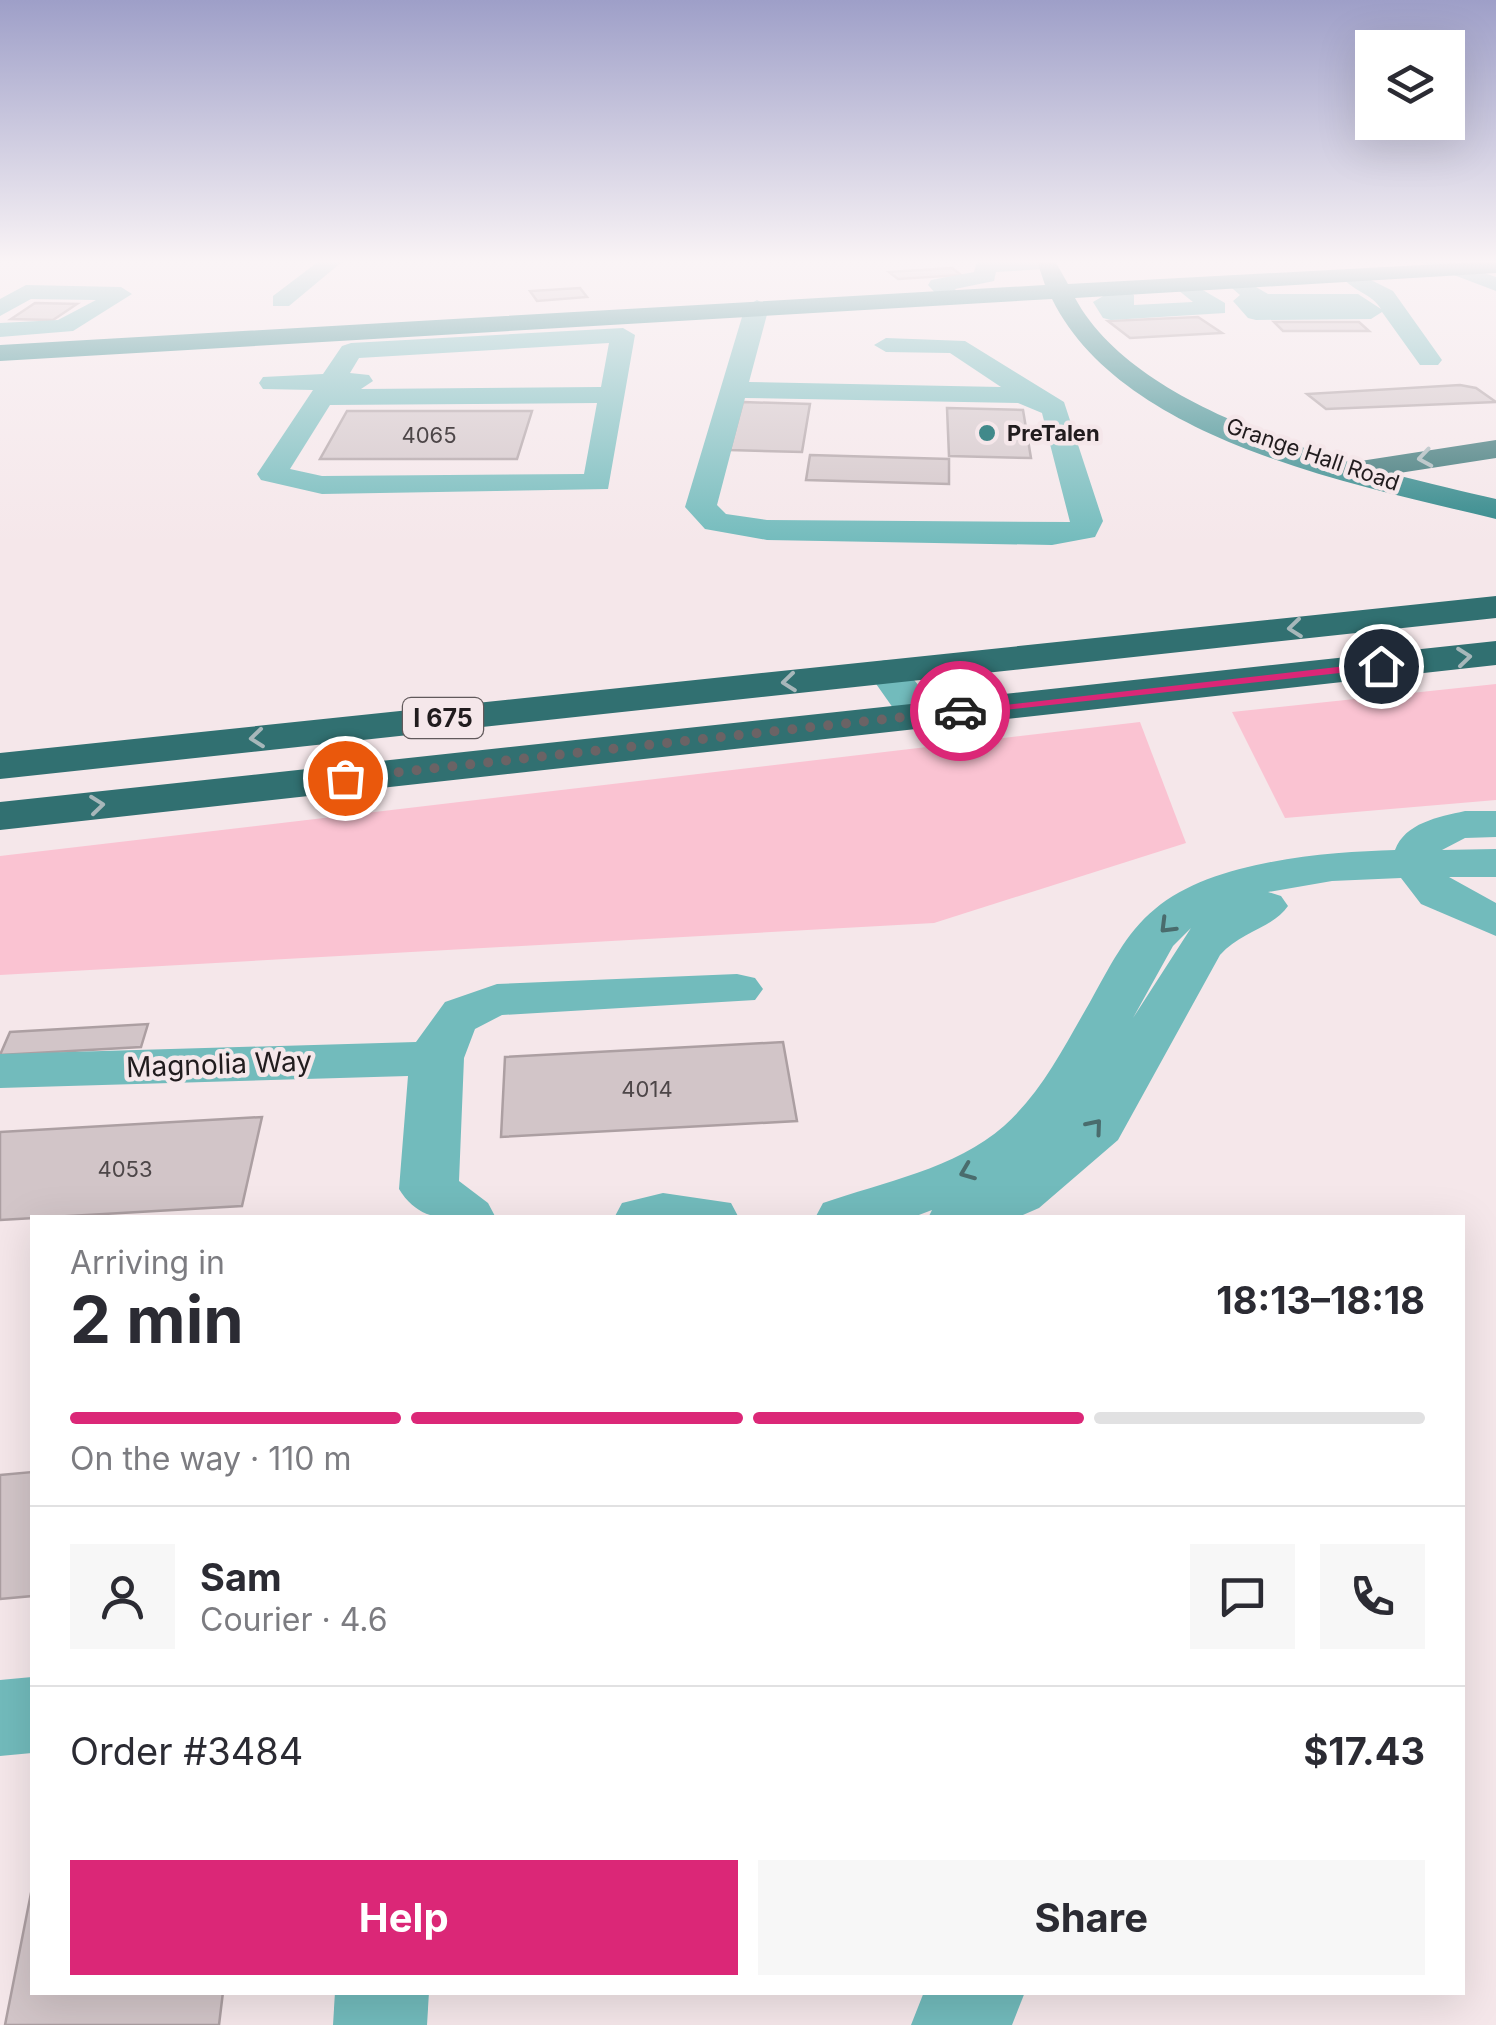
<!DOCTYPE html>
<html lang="en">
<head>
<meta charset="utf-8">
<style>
  :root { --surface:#fff; --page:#f7f7f7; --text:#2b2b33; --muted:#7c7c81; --line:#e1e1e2; --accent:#db2777 }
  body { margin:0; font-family:Inter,sans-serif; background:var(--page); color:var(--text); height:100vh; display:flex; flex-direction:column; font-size:38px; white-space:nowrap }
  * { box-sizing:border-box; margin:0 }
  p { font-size:32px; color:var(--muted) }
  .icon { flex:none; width:55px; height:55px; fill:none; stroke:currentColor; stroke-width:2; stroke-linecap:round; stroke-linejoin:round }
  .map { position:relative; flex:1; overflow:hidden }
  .side { position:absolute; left:30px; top:1215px; width:1435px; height:780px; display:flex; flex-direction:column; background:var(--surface); border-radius:0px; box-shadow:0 10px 40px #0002 }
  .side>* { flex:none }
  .fabs { position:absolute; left:1355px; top:30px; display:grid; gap:20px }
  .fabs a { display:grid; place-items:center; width:110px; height:110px; border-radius:0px; background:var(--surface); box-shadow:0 10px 40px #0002; font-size:50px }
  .pin { position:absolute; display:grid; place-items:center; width:85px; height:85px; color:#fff; margin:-42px; border:5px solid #fff; border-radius:50%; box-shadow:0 2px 10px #0007 }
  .courier { position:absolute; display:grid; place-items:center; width:100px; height:100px; margin:-50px; border:8px solid #db2777; border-radius:50%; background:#fff; color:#222; box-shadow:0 2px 12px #0007 }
  .overview em { font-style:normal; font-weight:700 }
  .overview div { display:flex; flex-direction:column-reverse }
  .overview { display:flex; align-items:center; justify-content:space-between; height:170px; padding:0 40px }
  h1 { font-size:65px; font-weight:700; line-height:75px }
  .bar { display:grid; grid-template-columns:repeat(4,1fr); gap:15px 10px; align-content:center; height:120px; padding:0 40px }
  .bar i { height:12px; border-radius:8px; background:var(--line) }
  .bar .selected { background:var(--accent) }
  .bar p { grid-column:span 4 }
  .line { display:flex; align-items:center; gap:25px; padding:0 40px; border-top:2px solid var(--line) }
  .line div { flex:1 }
  .round { display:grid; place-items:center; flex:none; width:105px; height:105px; border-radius:0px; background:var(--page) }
  .action { display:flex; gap:20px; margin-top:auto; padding:20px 40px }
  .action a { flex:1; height:115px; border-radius:0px; background:var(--accent); color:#fff; font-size:40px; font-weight:700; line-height:115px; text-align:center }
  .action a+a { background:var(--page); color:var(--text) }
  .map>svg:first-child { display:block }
</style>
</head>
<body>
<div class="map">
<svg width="1496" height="2025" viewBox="0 0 1496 2025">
  <rect width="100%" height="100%" fill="#f5e7ea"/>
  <!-- green -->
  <g fill="#fac3d2">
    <polygon points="1496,684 1496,800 1285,818 1232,712"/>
    <polygon points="1140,722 1186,843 934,923 0,975 0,856"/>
  </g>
  <!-- building -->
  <g fill="#d2c5c8" stroke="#ac9fa2" stroke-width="2.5">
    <polygon points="952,268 961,275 898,279 889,272"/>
    <polygon points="580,288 587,297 537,301 530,291"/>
    <polygon points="35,303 77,304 53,320 11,319"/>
    <polygon points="1198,317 1222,333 1130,338 1108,321"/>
    <polygon points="1274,322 1359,322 1369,331 1283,331"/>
    <polygon points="1460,385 1476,388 1496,402 1326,409 1307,394"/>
    <polygon points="743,402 810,404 802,452 730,450"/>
    <polygon points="947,408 1023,410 1031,458 949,456"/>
    <polygon points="347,411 532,411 517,459 320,459"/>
    <polygon points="810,455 949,459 949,484 806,480"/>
    <polygon points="148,1024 141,1047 0,1055 10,1032"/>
    <polygon points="783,1042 797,1121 501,1137 505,1057"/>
    <polygon points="262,1117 242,1206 0,1220 0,1132"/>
    <polygon points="32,1472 32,1596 0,1599 0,1475"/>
    <polygon points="32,1888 32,1992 223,1992 219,2025 5,2025"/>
  </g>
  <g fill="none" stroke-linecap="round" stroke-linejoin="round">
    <!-- minor -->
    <g fill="#72bbbc" fill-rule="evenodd">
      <polygon points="319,261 343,261 289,306 273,306 273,296"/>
      <polygon points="977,261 1055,261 1057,263 1046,269 996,272 994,281 955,289 962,297 951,304 943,302 928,285 931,280 974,272"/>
      <polygon points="1417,261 1449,261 1496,277 1496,291"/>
      <path d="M1355,272L1393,291L1442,360L1438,365H1420L1382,312L1371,319L1256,320L1248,318L1233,301L1240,295L1226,283L1237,276L1268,294H1358L1381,309C1372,294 1355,292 1344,279Z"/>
      <polygon points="1184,279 1225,303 1225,313 1111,320 1103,318 1093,302 1105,295 1105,285 1113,283 1134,295 1134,305 1193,302 1173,286"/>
      <polygon points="26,285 121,287 132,294 73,331 0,337 0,323 58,320 96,300 31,299 0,316 0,299"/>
      <path d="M757,300L769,307L749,382L1001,387L950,353L886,352L874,345L886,338L965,341L1064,402L1103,521L1095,537L1052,545L767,540L705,529L685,507L745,307ZM745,398L1018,403L1042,413L1070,522L767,520L726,514L717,505Z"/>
      <path d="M623,328L635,335L608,489L322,494L261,480L257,474L313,390L263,389L259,383L263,377L323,374L342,346L351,343ZM609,343L601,387L361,389L373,381L369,375L350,373L359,358ZM597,403L584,474L322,476L290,469L330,405Z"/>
      <path d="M886,660C910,665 925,696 939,716L933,725L919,728L905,725L867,671L872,663Z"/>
      <path d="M1465,811H1496V837L1465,838L1442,850L1496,849V877H1449L1496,903V936L1421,904L1401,878L1332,881L1268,892L1281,896L1288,906C1273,928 1241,931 1220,955L1118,1140L1039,1208L1016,1218H928L932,1210L911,1218H815L823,1203C883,1182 955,1169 1004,1126C1042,1092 1065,1045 1090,1002C1108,970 1126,932 1155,909C1211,861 1324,852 1395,850C1405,823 1438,817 1465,811ZM1191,928L1133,1018L1173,946Z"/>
      <path d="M737,974L755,978L763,989L755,1000L502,1015L475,1029L464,1058L459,1181L488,1203L496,1218C457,1218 422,1227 399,1189L408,1076L0,1088V1054L416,1042L445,1002L497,984Z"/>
      <polygon points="663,1193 731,1203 739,1218 614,1218 622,1203"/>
      <polygon points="32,1677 32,1753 0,1756 0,1680"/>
      <polygon points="335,1992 429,1992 427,2025 333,2025"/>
      <polygon points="924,1992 1025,1992 1012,2025 911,2025"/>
    </g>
    <!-- major -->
    <path fill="#2d8688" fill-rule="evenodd" d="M1037,261H1055L1068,284L1496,261V273L1075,298C1141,420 1370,469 1496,499V519C1356,485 1122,441 1052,299L0,361V345L1045,285Z"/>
    <!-- highway -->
    <g fill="#317071" fill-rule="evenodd">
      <polygon points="1496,440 1496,458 1354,480 1338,471 1354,462"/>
      <polygon points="1496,596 1496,618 0,779 0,753"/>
      <polygon points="1496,641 1496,665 0,830 0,802"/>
    </g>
  </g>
  <!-- one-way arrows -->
  <defs><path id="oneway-chevron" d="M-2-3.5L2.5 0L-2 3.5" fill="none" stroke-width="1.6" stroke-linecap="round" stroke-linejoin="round" transform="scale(2.5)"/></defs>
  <g stroke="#a7b7ba">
    <use href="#oneway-chevron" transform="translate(1425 458) rotate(171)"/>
    <use href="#oneway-chevron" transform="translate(1295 628) rotate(174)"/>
    <use href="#oneway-chevron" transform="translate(1464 657) rotate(-6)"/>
    <use href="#oneway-chevron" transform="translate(789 682) rotate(174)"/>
    <use href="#oneway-chevron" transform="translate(257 738) rotate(174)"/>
    <use href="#oneway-chevron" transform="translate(97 805) rotate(-6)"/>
  </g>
  <g stroke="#4a6c6d">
    <use href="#oneway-chevron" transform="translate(1167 926) rotate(135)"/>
    <use href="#oneway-chevron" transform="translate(1095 1126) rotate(-50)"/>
    <use href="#oneway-chevron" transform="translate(967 1172) rotate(158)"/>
  </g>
  <!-- sky -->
  <linearGradient id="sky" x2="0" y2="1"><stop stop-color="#9e9fc8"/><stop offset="0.48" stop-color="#faf4f6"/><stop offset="1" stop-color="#faf4f6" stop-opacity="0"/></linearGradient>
  <rect width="1496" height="545" fill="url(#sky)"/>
  <!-- route -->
  <polygon fill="#db2777" points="1381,662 1385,668 960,715 953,711"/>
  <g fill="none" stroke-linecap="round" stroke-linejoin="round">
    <!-- done -->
    <polyline stroke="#6b6365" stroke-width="10" stroke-dasharray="0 18" points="345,778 960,711"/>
  </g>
  <!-- markers -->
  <circle fill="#41898a" stroke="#f5e7ea" stroke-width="4" cx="987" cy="433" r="10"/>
  <g text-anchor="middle" stroke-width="9" stroke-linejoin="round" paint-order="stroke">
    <!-- far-poi labels -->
    <g font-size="22" font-weight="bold" fill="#211c1e" stroke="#f5e7ea" text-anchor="start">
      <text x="1007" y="441">PreTalen</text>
    </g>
    <!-- number labels -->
    <g font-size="22" fill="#4d4648">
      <text x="429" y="443">4065</text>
      <text x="647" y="1097">4014</text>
      <text x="125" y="1177">4053</text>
    </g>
    <!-- far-street labels -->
    <g font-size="22" fill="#211c1e" stroke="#f5e7ea">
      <text transform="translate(1313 454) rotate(19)" y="8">Grange Hall Road</text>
    </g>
    <!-- shield labels -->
    <rect fill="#f5e7ea" stroke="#61595b" stroke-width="2.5" x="403" y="698" width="80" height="40" rx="8"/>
    <g font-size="25" font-weight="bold" fill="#211c1e">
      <text x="443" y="727">I 675</text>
    </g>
    <!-- street labels -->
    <g font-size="28" fill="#211c1e" stroke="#f5e7ea">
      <text transform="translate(219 1064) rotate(-2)" y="10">Magnolia Way</text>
    </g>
  </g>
</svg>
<div class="fabs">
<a><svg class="icon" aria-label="layers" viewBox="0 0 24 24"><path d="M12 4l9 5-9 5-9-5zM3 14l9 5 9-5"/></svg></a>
</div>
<div class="pin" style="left:345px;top:778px;background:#ea580c"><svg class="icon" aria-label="bag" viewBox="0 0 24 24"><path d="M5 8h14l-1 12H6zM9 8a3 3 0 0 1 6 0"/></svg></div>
<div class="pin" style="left:1381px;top:666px;background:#1f2937"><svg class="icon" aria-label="home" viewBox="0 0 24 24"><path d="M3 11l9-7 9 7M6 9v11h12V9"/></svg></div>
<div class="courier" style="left:960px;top:711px"><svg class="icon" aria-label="car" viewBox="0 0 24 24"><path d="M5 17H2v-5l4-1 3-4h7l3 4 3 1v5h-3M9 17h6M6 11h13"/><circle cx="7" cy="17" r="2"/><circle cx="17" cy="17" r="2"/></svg></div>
<section class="side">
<div class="overview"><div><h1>2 min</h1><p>Arriving in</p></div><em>18:13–18:18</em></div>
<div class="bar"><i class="selected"></i><i class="selected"></i><i class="selected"></i><i></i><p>On the way · 110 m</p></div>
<div class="line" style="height:180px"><a class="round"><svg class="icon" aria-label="person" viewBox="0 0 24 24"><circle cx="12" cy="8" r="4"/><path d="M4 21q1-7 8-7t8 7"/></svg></a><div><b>Sam</b><p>Courier · 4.6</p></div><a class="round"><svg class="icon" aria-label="chat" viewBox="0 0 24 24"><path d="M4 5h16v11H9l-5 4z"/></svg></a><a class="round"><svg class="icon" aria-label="phone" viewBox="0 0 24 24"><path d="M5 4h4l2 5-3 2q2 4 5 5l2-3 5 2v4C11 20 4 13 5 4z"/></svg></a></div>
<div class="line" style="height:130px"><div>Order #3484</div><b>$17.43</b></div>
<div class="action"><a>Help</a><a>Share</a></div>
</section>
</div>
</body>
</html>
